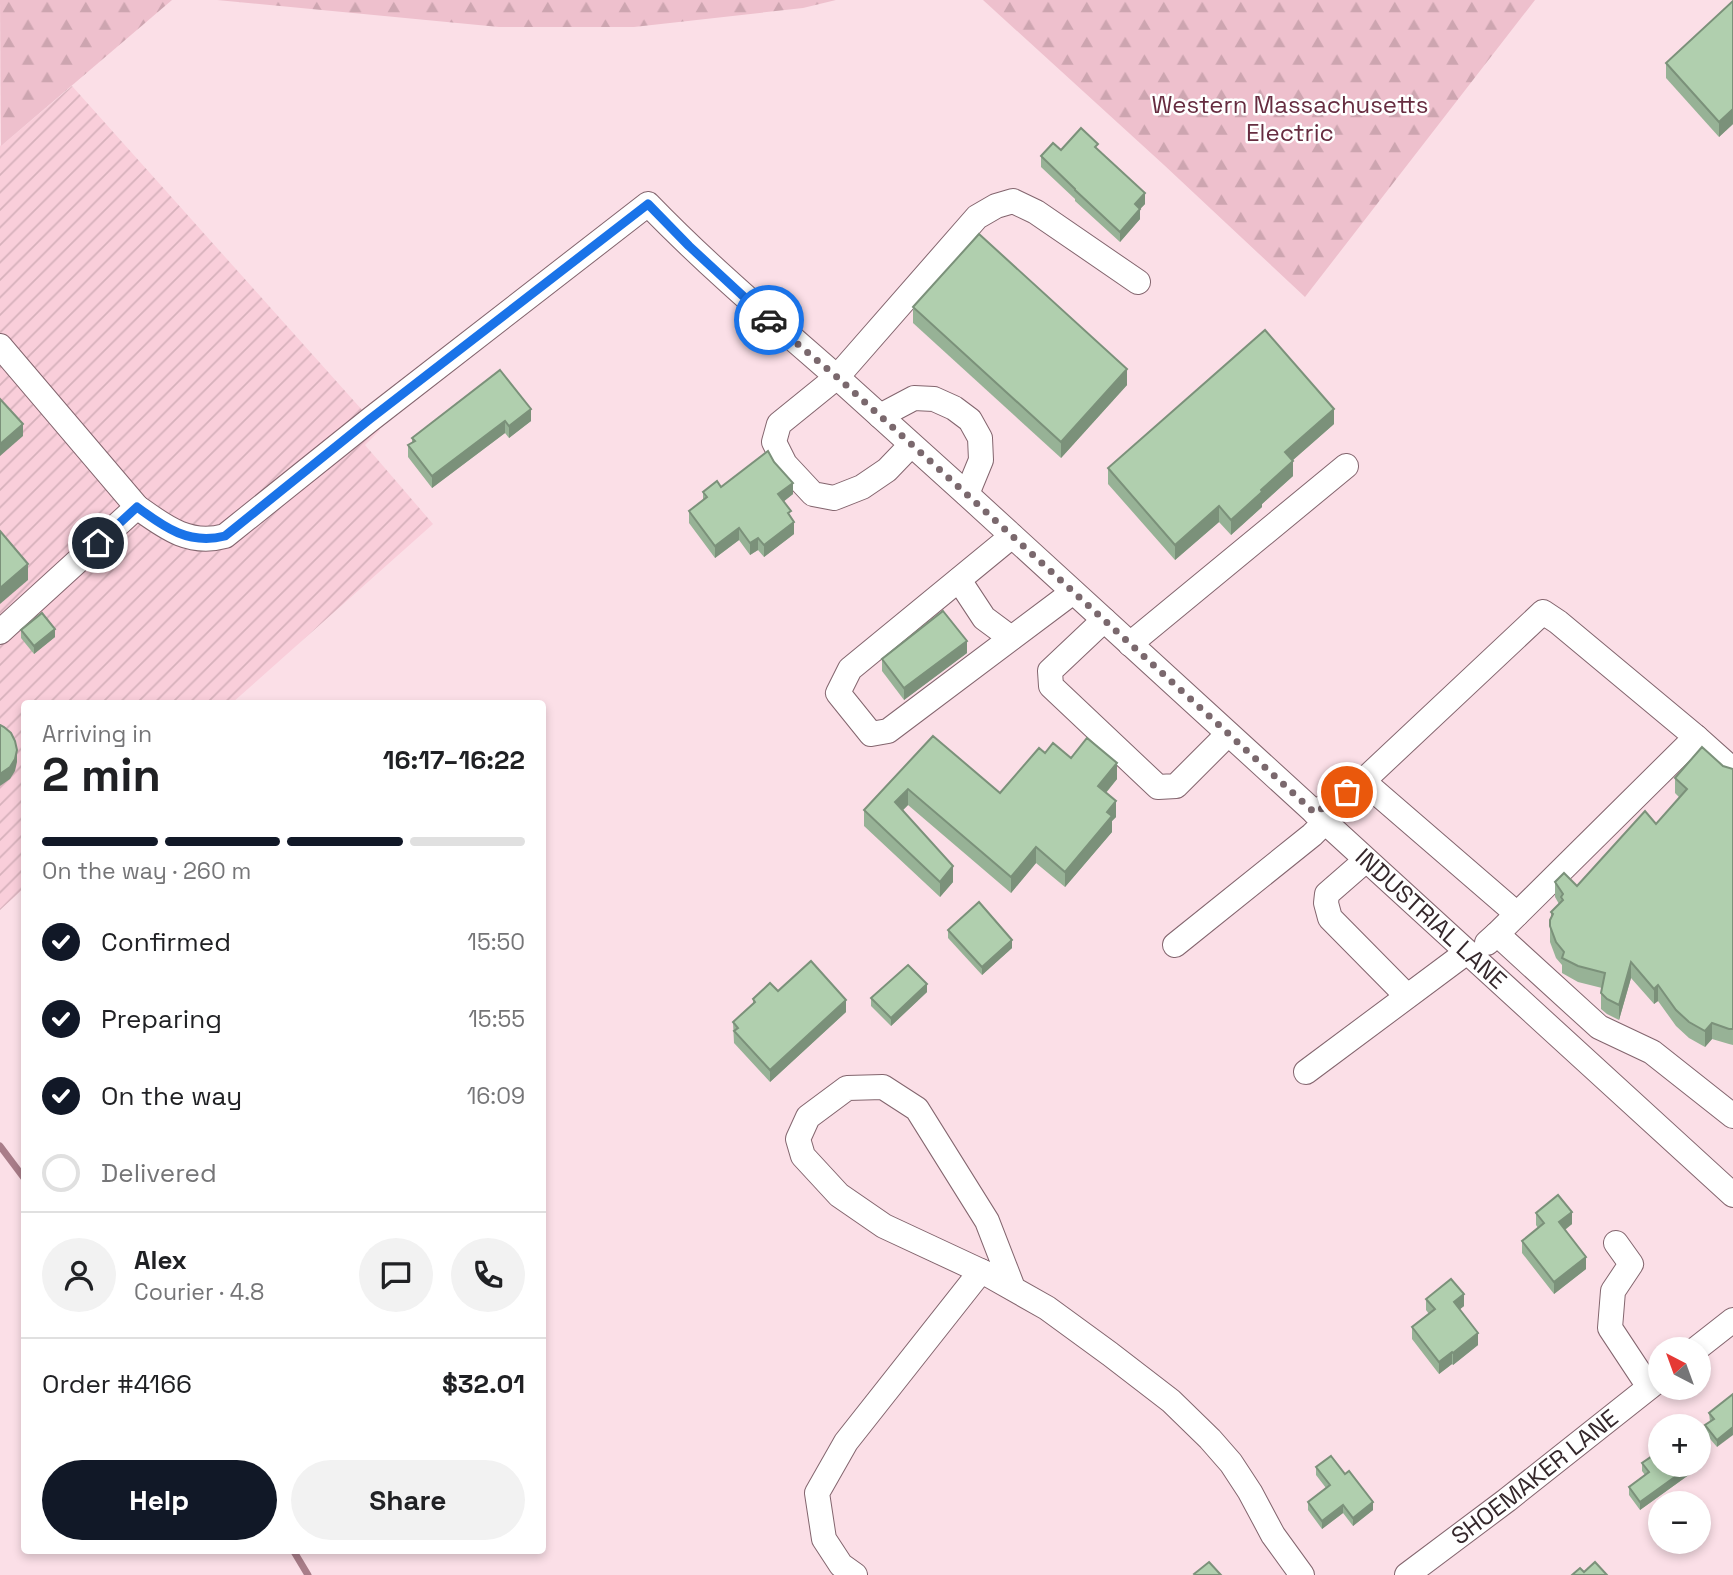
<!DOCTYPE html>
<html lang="en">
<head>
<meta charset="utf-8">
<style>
  :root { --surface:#fff; --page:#f2f2f2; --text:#202124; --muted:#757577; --line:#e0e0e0; --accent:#111827 }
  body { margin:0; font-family:"Space Grotesk",sans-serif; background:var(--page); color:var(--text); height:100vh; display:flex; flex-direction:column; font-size:26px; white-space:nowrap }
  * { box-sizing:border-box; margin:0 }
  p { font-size:23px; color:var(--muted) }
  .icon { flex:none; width:38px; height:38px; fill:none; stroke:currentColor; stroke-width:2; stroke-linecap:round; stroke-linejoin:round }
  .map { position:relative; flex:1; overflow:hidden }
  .side { position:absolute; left:21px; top:700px; width:525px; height:854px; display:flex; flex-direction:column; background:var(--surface); border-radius:7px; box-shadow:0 4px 10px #0003 }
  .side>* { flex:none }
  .needle { width:46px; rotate:319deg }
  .buttons { position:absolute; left:1648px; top:1337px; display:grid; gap:14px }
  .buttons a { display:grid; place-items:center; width:63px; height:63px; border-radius:50%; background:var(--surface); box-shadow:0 4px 10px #0003; font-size:35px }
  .pin { position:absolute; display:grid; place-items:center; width:60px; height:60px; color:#fff; margin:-30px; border:4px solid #fff; border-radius:50%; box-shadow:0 2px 7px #0007 }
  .courier { position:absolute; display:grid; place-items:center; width:70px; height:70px; margin:-35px; border:5px solid #1a73e8; border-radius:50%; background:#fff; color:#222; box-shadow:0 2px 9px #0007 }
  .headline em { font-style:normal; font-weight:600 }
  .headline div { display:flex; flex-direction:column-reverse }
  .headline { display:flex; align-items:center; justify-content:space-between; height:119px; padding:0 21px }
  h1 { font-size:46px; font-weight:600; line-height:52px }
  .bar { display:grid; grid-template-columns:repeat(4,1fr); gap:10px 7px; align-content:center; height:84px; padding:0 21px }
  .bar i { height:9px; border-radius:5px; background:var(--line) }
  .bar .selected { background:var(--accent) }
  .bar p { grid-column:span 4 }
  .line { display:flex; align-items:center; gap:18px; padding:0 21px; border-top:2px solid var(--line) }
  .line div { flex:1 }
  .round { display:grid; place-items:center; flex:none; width:74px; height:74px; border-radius:37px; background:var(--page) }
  ol { padding:0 21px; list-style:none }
  li { display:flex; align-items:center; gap:21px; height:77px }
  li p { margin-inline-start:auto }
  li .icon { padding:7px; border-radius:50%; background:var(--accent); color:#fff; stroke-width:4 }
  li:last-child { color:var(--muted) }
  li i { width:38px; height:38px; border:4px solid var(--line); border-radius:50% }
  .button { display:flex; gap:14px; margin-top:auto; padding:14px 21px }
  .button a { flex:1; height:80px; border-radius:42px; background:var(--accent); color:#fff; font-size:28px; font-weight:600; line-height:80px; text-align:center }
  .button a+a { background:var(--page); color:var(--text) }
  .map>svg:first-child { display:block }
</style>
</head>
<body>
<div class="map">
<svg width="1733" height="1575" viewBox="0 0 1733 1575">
  <defs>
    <pattern id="industrial-furrows" width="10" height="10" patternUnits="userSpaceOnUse" patternTransform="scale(1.75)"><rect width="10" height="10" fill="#f9ceda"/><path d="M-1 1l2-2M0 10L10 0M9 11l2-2" fill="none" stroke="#d6b1bb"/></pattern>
    <pattern id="forest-firs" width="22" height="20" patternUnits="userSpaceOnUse" patternTransform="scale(1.75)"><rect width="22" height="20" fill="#eec0cd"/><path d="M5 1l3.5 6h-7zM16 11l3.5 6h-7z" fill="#cda5b0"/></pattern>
  </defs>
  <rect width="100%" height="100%" fill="#fbdfe7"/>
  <!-- industrial -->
  <polygon fill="url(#industrial-furrows)" points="72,86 380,430 365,445 433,524 232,703 24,704 24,888 0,910 0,145 1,146"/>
  <!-- forest -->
  <g fill="url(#forest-firs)">
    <polygon points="0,0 172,0 1,146"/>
    <polygon points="217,0 836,0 803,8 634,27 499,27"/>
    <polygon points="983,0 1535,0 1305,297 1164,165"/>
  </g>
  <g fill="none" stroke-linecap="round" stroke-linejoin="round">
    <!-- stream -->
    <g stroke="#a97d89" stroke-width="7">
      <polyline points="0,1146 24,1178"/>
      <polyline points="293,1550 308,1575"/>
    </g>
    <defs>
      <g id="minor">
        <polyline points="0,346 137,507"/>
        <polyline points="880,416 914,398 934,399 954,408 970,420 980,438 981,460 967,494"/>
        <polyline points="911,445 887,470 862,487 834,498 813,494 785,464 774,442 779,424 837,377 977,217 996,206 1013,201 1036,212 1138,282"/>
        <polyline points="1012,536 850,669 838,693 871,734 888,731 1073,592"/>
        <polyline points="959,580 984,618 1011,638"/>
        <polyline points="1104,620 1050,671 1051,686 1158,787 1176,786 1228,734"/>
        <path id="s1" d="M0,632L137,507C165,527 189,546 225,536L371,419L648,204C708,266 773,321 838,378C879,415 920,452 961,489L1733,1195"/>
        <polyline points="1130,644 1346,466"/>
        <polyline points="1696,737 1733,770"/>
        <polyline points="1363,781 1517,914"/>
        <polyline points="1315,813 1363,781 1543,612 1558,622 1696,737 1497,934"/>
        <polyline points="1366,860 1327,894 1326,903 1330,918 1407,996"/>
        <polyline points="1487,943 1497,934 1599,1027 1652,1052 1733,1116"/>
        <polyline points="1175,945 1312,835 1325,822"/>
        <polyline points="1306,1072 1467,952"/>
        <polyline points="1616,1243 1631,1264 1613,1291 1610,1328 1649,1387"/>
        <polyline points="1013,1288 987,1221 917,1109 883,1087 847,1088 808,1117 798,1139 803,1156 839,1195 884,1226 987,1274 1047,1308 1110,1354 1171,1401 1210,1439 1231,1463 1250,1492 1273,1535 1302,1575"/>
        <polyline points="1696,1349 1733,1320"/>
        <polyline points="855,1575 841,1565 824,1539 817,1493 846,1442 981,1271"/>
        <path id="s2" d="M1407,1575L1507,1500L1661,1378"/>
      </g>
    </defs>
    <!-- minor casing -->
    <use href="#minor" stroke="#83656e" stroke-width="26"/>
    <!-- minor -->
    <use href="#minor" stroke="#fff" stroke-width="24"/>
  </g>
  <!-- wall -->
  <g fill="#97b296">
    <polygon points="1733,1 1733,124 1719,137 1666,78 1666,63"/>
    <polygon points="1061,150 1098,150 1145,204 1140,209 1140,219 1120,242 1075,201 1075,199 1041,167 1041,156"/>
    <polygon points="913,307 1127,385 1061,458 913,323"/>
    <polygon points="500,370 531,421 509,438 505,433 432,488 408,457 408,445 412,442 412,438"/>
    <polygon points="1334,424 1293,460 1293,476 1262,504 1262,507 1231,535 1219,522 1175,560 1108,484 1108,468"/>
    <polygon points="721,487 793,494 784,501 791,518 794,534 764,557 758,550 750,555 739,540 715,558 689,523 689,511 703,500 703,492"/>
    <polygon points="21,630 55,637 34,654 21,638"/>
    <polygon points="967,653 904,700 882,671 882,659"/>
    <polygon points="933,736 1000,793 1045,753 1071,758 1117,779 1106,793 1116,817 1112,821 1112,832 1065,887 1036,863 1011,893 908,805 903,810 953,882 940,897 864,826 864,810"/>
    <polygon points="1723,766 1733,769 1733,1045 1729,1044 1712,1039 1705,1047 1689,1038 1676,1026 1658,1001 1654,1004 1631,978 1619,1020 1607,1014 1601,1009 1601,993 1602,988 1578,982 1562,973 1562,965 1556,958 1550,942 1550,920 1551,917 1551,912 1559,904 1555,897 1555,882 1577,886 1656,824 1680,798 1675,793 1675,778"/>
    <polygon points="948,930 1012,948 982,975 948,938"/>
    <polygon points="778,991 846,1012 770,1082 734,1043 733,1022 753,1005 753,999"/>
    <polygon points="927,992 891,1026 871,1006 871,998"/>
    <polygon points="1536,1213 1572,1224 1565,1230 1586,1269 1554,1294 1522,1253 1522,1241 1538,1228 1536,1225"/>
    <polygon points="1426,1299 1464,1306 1460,1309 1478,1345 1453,1365 1452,1364 1439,1374 1412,1339 1412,1327 1429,1314 1426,1310"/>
    <polygon points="1733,1394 1717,1447 1705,1433 1705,1425 1710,1422 1709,1413"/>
    <polygon points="1642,1463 1690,1474 1640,1510 1629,1495 1629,1487 1645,1475 1642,1471"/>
    <polygon points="1316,1467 1373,1510 1353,1526 1343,1513 1322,1529 1308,1510 1308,1502 1326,1488 1316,1475"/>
  </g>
  <!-- shaded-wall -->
  <g fill="#7b917a">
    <polygon points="1733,109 1733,124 1719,137 1719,122"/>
    <polygon points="1145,193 1145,204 1140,209 1140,219 1120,242 1120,232 1135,204"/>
    <polygon points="1127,369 1127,385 1061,458 1061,442"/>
    <polygon points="531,409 531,421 509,438 509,426"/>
    <polygon points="1334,409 1334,424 1285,467 1285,452"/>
    <polygon points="505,421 505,433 432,488 432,476"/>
    <polygon points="23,424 23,436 0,456 0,444"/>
    <polygon points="1293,461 1293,476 1262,504 1262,507 1231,535 1231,520 1261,490"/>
    <polygon points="793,483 793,494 778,506 778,494"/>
    <polygon points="1219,506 1219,522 1175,560 1175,545"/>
    <polygon points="794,522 794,534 764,557 764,545"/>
    <polygon points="739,528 739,540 715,558 715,546"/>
    <polygon points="758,538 758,550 750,555 750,543"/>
    <polygon points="28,564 28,580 0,604 0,588"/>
    <polygon points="55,629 55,637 34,654 34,646"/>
    <polygon points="967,641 967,653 904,700 904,688"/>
    <polygon points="17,750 17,762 15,771 10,779 0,786 0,774"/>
    <polygon points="1117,763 1117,779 1098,802 1098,786"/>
    <polygon points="908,789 908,805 895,818 895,802"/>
    <polygon points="1116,801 1116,817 1112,821 1112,832 1065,887 1065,872 1107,812"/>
    <polygon points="1036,847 1036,863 1011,893 1011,877"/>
    <polygon points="953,866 953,882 940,897 940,882"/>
    <polygon points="1012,940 1012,948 982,975 982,967"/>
    <polygon points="1631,962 1631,978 1619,1020 1619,1005"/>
    <polygon points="927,984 927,992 891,1026 891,1018"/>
    <polygon points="1658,985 1658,1001 1654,1004 1654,989"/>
    <polygon points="846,1000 846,1012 770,1082 770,1070"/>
    <polygon points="1712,1023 1712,1039 1705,1047 1705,1031"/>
    <polygon points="1572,1212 1572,1224 1559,1234 1559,1222"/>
    <polygon points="1586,1257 1586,1269 1554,1294 1554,1282"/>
    <polygon points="1464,1294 1464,1306 1454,1314 1454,1302"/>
    <polygon points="1478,1333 1478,1345 1453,1365 1453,1353"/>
    <polygon points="1452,1352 1452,1364 1439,1374 1439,1362"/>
    <polygon points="1733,1427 1733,1435 1717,1447 1717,1440"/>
    <polygon points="1690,1466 1690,1474 1640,1510 1640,1502"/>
    <polygon points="1373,1502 1373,1510 1353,1526 1353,1518"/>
    <polygon points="1343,1505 1343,1513 1322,1529 1322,1521"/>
  </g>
  <!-- building -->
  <g fill="#b0cfae" stroke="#7b917a" stroke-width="2">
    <polygon points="1733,1 1733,109 1719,122 1666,63"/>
    <polygon points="1081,128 1098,144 1095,147 1145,193 1135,204 1140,209 1120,232 1075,190 1075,189 1041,156 1053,143 1061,150"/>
    <polygon points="979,234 1127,369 1061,442 913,307"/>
    <polygon points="1265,330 1334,409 1285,452 1293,461 1261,490 1262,492 1231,520 1219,506 1175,545 1108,468"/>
    <polygon points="500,370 531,409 509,426 505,421 432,476 408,445 415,441 412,438"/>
    <polygon points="0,399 23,424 0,444"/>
    <polygon points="768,451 774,462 793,483 778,494 791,511 788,513 794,522 764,545 758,538 750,543 739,528 715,546 689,511 707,497 703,492 717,481 721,487"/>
    <polygon points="0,531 28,564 0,588"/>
    <polygon points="943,611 967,641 904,688 882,659"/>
    <polygon points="42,613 55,629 34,646 21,630"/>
    <polygon points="0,725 4,727 11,733 15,741 17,750 15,759 10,767 0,774"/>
    <polygon points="933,736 1000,793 1039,748 1045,753 1053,743 1071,758 1087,738 1117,763 1098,786 1116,801 1107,812 1112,816 1065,872 1036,847 1011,877 908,789 895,802 953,866 940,882 864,810"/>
    <polygon points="1702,747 1723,766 1733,769 1733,1029 1729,1029 1712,1023 1705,1031 1689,1022 1676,1010 1658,985 1654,989 1631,962 1619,1005 1607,999 1601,993 1605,973 1578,966 1562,958 1564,952 1556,942 1550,926 1550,920 1553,914 1551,912 1563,900 1561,897 1563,894 1555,882 1564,873 1577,886 1645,811 1656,824 1687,789 1675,778"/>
    <polygon points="979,902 1012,940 982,967 948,930"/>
    <polygon points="811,961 846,1000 770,1070 734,1031 738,1028 733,1022 755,1002 753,999 770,983 778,991"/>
    <polygon points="908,965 927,984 891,1018 871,998"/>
    <polygon points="1558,1195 1572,1212 1559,1222 1586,1257 1554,1282 1522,1241 1544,1223 1536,1213"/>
    <polygon points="1451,1279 1464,1294 1454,1302 1478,1333 1453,1353 1452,1352 1439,1362 1412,1327 1435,1309 1426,1299"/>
    <polygon points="1733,1394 1733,1427 1717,1440 1705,1425 1714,1419 1709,1413"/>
    <polygon points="1661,1450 1661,1465 1690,1466 1640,1502 1629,1487 1649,1472 1642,1463"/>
    <polygon points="1331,1456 1345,1474 1349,1471 1373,1502 1353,1518 1343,1505 1322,1521 1308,1502 1330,1485 1316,1467"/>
    <polygon points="1209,1562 1221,1575 1195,1575 1194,1574"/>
    <polygon points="1595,1562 1607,1575 1572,1575 1580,1568 1584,1572"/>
  </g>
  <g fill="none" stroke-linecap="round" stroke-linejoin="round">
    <!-- done -->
    <polyline stroke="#7a686d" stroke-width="7" stroke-dasharray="0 12.6" points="769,320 837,377 961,489 1315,813 1347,792"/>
    <!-- route -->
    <path stroke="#1a73e8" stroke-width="9" d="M98,543L137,507C165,528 189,545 225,536L370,419L648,204L689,246L769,320"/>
  </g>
  <g text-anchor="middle" stroke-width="5" stroke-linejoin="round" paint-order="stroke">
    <!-- park labels -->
    <g font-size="24" fill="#662c40" stroke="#fff">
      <text x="1290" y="113">Western Massachusetts<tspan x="1290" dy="28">Electric</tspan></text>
    </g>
    <!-- street labels -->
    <g font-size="24" fill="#35282c" stroke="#fff">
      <text dy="8" stroke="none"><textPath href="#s1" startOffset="1880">INDUSTRIAL LANE</textPath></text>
      <text dy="8" stroke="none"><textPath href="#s2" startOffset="161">SHOEMAKER LANE</textPath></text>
    </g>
  </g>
</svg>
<div class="buttons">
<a><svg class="needle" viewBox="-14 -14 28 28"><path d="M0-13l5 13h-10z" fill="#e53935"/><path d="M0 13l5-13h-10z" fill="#757577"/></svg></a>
<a>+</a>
<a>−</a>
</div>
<div class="pin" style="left:1347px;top:792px;background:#ea580c"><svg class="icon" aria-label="bag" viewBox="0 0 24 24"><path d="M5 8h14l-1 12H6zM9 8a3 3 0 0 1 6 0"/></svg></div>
<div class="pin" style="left:98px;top:543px;background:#1f2937"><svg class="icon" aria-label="home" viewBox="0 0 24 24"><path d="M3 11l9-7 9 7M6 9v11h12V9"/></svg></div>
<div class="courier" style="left:769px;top:320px"><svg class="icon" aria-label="car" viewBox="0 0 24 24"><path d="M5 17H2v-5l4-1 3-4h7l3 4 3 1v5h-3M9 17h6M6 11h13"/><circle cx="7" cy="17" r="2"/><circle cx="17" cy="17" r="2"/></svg></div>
<section class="side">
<div class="headline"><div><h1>2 min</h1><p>Arriving in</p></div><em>16:17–16:22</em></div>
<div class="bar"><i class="selected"></i><i class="selected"></i><i class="selected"></i><i></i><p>On the way · 260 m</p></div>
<ol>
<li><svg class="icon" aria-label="check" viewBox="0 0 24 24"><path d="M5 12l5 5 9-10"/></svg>Confirmed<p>15:50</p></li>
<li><svg class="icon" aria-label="check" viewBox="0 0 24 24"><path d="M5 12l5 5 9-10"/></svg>Preparing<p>15:55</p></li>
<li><svg class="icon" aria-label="check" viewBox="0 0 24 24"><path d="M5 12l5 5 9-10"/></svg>On the way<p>16:09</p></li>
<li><i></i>Delivered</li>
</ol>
<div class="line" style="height:126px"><a class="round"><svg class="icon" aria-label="person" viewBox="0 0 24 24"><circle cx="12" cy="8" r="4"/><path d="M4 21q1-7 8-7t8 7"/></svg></a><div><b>Alex</b><p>Courier · 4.8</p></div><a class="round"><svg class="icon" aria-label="chat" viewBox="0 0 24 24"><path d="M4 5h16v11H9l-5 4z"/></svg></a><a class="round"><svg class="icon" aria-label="phone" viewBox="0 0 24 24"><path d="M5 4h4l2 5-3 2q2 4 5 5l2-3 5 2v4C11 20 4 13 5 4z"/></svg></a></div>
<div class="line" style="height:91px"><div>Order #4166</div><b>$32.01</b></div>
<div class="button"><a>Help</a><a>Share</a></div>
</section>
</div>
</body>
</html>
